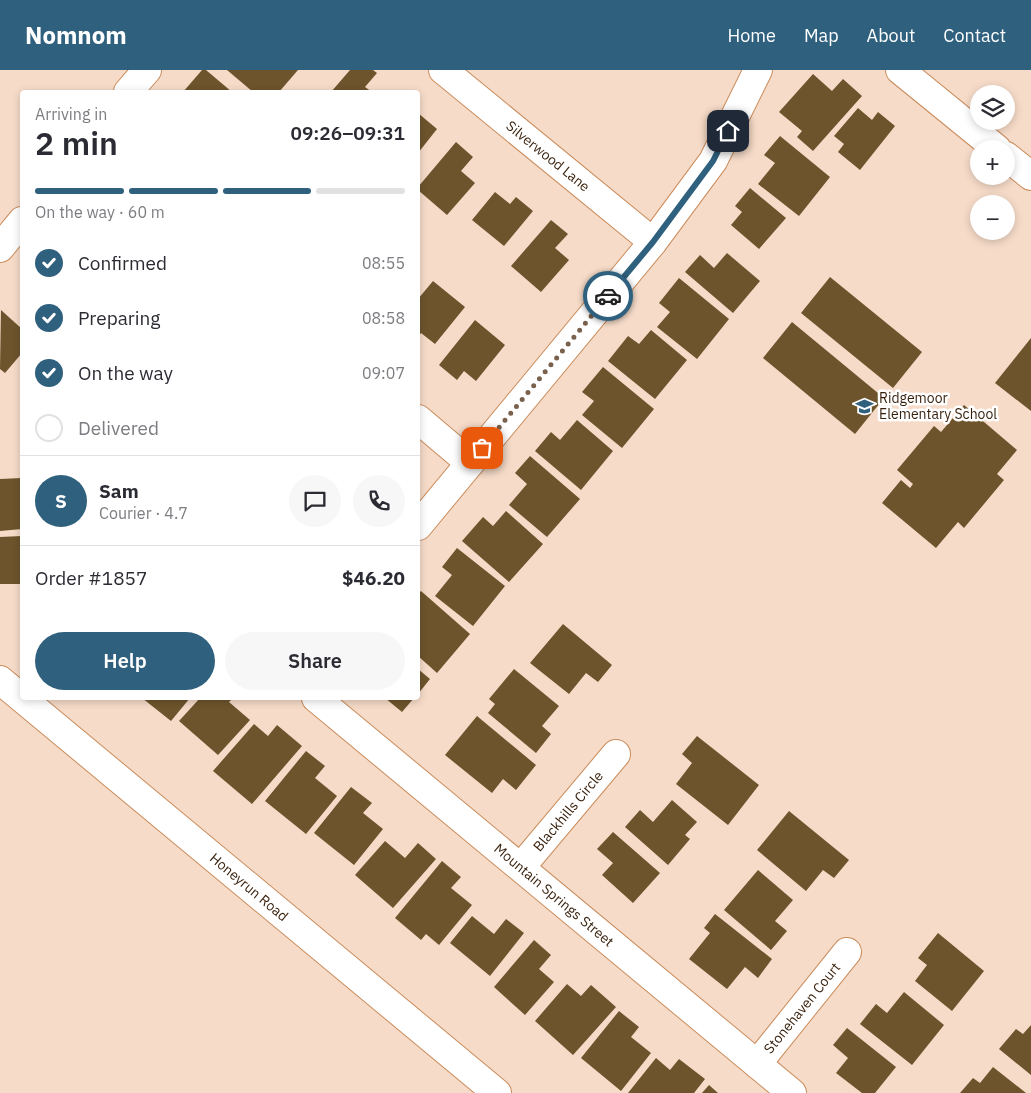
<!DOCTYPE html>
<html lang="en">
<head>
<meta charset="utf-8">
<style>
  :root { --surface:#fff; --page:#f7f7f7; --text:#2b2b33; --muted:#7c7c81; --line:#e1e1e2; --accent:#2f607e }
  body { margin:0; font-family:"IBM Plex Sans",sans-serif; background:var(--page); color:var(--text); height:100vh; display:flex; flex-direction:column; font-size:19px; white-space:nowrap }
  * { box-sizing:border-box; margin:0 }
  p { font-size:16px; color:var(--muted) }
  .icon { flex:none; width:28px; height:28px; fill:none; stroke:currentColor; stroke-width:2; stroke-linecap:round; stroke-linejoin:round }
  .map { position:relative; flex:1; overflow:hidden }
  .panel { position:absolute; left:20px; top:20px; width:400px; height:610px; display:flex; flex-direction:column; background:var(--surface); border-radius:5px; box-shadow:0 2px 8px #0003 }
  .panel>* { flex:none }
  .buttons { position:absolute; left:970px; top:15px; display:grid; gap:10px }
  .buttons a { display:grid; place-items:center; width:45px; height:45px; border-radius:50%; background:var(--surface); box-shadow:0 2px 8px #0003; font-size:25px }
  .pin { position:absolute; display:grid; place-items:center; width:42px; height:42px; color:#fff; margin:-21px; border-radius:10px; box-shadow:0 2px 8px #0006 }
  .courier { position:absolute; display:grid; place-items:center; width:50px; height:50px; margin:-25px; border:4px solid #2f607e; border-radius:50%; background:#fff; color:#222; box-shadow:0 1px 6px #0007 }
  .overview em { font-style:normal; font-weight:600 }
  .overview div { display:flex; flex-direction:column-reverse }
  .overview { display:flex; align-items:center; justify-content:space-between; height:85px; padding:0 15px }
  h1 { font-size:32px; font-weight:600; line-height:38px }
  .bar { display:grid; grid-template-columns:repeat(4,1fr); gap:8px 5px; align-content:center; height:60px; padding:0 15px }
  .bar i { height:6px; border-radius:4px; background:var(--line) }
  .bar .active { background:var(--accent) }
  .bar p { grid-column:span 4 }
  .line { display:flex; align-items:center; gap:12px; padding:0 15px; border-top:1px solid var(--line) }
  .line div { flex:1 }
  .round { display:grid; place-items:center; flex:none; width:52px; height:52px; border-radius:26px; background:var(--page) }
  ol { padding:0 15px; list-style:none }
  li { display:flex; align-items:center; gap:15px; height:55px }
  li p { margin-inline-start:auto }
  li .icon { padding:5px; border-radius:50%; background:var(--accent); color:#fff; stroke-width:4 }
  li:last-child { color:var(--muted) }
  li i { width:28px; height:28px; border:2px solid var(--line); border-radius:50% }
  .primary-button { display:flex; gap:10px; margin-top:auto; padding:10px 15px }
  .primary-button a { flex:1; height:58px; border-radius:30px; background:var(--accent); color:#fff; font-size:20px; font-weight:600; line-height:58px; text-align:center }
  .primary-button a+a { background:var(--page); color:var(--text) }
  header { display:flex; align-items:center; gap:30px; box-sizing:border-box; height:70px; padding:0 25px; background:var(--accent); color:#fff }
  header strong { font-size:24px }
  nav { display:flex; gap:28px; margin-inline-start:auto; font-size:18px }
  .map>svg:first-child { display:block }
</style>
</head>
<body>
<header>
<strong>Nomnom</strong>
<nav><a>Home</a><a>Map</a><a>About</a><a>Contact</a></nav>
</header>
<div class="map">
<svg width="1031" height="1023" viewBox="0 0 1031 1023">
  <rect width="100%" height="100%" fill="#f6dbc8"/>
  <!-- building -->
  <g fill="#6d542c">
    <polygon points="202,0 206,0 232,22 183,22"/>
    <polygon points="227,0 298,0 279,22 253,22"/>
    <polygon points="350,0 373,0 377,3 365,17 372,22 331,22"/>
    <polygon points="813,4 832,21 843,9 862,26 813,81 797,67 802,61 779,42"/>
    <polygon points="858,38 872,50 878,42 895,56 860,100 838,82 844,74 834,66"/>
    <polygon points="418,43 437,59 418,83"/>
    <polygon points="780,66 830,107 799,146 758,114 775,93 764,85"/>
    <polygon points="456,72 473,87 461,101 475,113 447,145 418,120 418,117"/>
    <polygon points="750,118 786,148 759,179 731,155 742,142 735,136"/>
    <polygon points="495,122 510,134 516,127 533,141 504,176 472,150"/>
    <polygon points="551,150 568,164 555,178 569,190 541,222 511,196"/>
    <polygon points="727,183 760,211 733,243 685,202 700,185 714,198"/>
    <polygon points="830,207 922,282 893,318 801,243"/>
    <polygon points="679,208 729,249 697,289 657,257 670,242 659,233"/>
    <polygon points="433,211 465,237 435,274 421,263 418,267 418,229"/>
    <polygon points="1,240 22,259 22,283 5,303 0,299"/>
    <polygon points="475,250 505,275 476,311 464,301 457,310 439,295"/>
    <polygon points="792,252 884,328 855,364 763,288"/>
    <polygon points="651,260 687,290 655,329 608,291 628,266 639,274"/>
    <polygon points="1031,268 1031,341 995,313"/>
    <polygon points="603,297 654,339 622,378 582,345 594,331 582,322"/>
    <polygon points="964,335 1017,380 997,404 1004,410 964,458 958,452 936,478 882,433 901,410 910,418 913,414 897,400 934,356 941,362"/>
    <polygon points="577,350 613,381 581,420 535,381 551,362 560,370"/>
    <polygon points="530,386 580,429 547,467 509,435 527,414 515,403"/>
    <polygon points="22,408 22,459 0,461 0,409"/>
    <polygon points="506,441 543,474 509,512 462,471 483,447 493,456"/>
    <polygon points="22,466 22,514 0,514 0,467"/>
    <polygon points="457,478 505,516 473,556 435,526 452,505 442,497"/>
    <polygon points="421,521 470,564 437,603 418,586 418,524"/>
    <polygon points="563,554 612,595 598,612 586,603 569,624 530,593"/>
    <polygon points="418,599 430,609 418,624"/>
    <polygon points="514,599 559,636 542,656 551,664 536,683 488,643 495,634 489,629"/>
    <polygon points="142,628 190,628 171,651"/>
    <polygon points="200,628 233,628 229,632 250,650 218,685 179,651"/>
    <polygon points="385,628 414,628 402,642"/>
    <polygon points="477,646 536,695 516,720 503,709 492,723 445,685"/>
    <polygon points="254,654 268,666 277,655 302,676 252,734 213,701"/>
    <polygon points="697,666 759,715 728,755 676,714 692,693 682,684"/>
    <polygon points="306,681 325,696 315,708 337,726 306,764 265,731"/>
    <polygon points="351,717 372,733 363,743 383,759 354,795 314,763"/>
    <polygon points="672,730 697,752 685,765 690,769 668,795 625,757 640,740 653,752"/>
    <polygon points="789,741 849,790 834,808 823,800 806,821 757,780"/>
    <polygon points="613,762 660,803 633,833 602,805 613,793 597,779"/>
    <polygon points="385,771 405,788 418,773 436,789 393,838 355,805"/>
    <polygon points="442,791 461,807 451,818 472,835 439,875 426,864 421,870 395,848"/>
    <polygon points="758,800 793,830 775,851 787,861 771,880 724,840"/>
    <polygon points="715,844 772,889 758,908 745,897 727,919 689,889 710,863 704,858"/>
    <polygon points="472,846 494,864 506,849 524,863 490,906 450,873"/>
    <polygon points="938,863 984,901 952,941 915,911 927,895 918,888"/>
    <polygon points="534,870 551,885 539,899 554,912 525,945 494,917"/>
    <polygon points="567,914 581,926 591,915 616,937 573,985 535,951"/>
    <polygon points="904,922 944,955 912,995 860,954 876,934 887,943"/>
    <polygon points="619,941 639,957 631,967 651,983 621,1021 581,988"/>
    <polygon points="1031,955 1031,1005 999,979 1016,959 1023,964"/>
    <polygon points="847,958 896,997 875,1023 862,1023 836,1003 848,988 833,975"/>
    <polygon points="656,988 670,1000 679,989 705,1009 694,1023 628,1023"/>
    <polygon points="993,997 1026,1023 960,1023 973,1008 980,1013"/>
    <polygon points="709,1015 718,1023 702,1023"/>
  </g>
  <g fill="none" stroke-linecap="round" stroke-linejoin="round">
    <defs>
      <g id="minor">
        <polyline points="443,0 653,172"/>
        <polyline points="900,0 997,79"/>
        <polyline points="128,22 147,0"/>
        <polyline points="1006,86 1031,106"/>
        <polyline points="0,178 22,151"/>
        <polyline points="418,349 470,393"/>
        <polyline points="418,456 653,172 713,91 758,0"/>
        <polyline points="0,610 497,1023"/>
        <polyline points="316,628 792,1023"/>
        <polyline points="521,797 616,684"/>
        <polyline points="757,994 847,882"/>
      </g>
    </defs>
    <!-- minor casing -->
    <use href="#minor" stroke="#ca8c5c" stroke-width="30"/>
    <!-- minor -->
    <use href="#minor" stroke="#fff" stroke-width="28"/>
  </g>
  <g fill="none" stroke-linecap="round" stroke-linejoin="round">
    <!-- done -->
    <polyline stroke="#7a614d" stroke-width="5" stroke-dasharray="0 9" points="482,378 608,226"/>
    <!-- route -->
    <polyline stroke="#2f607e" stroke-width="6" points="608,226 653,172 713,91 728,61"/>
  </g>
  <!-- icons -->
  <defs>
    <symbol id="school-bare" viewBox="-9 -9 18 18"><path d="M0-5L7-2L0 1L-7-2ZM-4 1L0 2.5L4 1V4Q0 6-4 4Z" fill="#2f607e" stroke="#fff" stroke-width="2.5" paint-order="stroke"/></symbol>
  </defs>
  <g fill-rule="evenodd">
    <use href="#school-bare" x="852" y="324" width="25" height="25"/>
  </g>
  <g text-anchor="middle" stroke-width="5" stroke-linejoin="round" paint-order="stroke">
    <!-- street labels -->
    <g font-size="14" fill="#371f0b" stroke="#fff">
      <text transform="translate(548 86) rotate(39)" y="5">Silverwood Lane</text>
      <text transform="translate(568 741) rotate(-50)" y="5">Blackhills Circle</text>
      <text transform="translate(249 817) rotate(40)" y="5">Honeyrun Road</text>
      <text transform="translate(554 825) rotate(40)" y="5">Mountain Springs Street</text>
      <text transform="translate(802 938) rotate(-51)" y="5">Stonehaven Court</text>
    </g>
    <!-- poi labels -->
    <g font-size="14" fill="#371f0b" stroke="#fff" text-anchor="start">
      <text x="879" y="333">Ridgemoor<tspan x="879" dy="16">Elementary School</tspan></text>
    </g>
  </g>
</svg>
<div class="buttons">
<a><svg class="icon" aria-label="layers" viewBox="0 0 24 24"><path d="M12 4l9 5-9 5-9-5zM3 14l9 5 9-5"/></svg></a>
<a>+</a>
<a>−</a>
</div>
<div class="pin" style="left:482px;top:378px;background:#ea580c"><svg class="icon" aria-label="bag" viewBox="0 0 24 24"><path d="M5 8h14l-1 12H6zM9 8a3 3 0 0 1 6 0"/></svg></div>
<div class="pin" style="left:728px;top:61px;background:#1f2937"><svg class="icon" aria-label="home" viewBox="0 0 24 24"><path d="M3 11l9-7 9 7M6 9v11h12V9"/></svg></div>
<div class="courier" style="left:608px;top:226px"><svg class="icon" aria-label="car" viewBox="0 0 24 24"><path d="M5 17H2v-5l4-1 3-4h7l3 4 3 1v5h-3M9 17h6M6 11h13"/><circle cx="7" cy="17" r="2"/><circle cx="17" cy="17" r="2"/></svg></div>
<section class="panel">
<div class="overview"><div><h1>2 min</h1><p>Arriving in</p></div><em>09:26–09:31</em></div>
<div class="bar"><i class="active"></i><i class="active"></i><i class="active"></i><i></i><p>On the way · 60 m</p></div>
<ol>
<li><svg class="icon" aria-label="check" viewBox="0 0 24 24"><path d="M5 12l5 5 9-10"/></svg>Confirmed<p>08:55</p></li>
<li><svg class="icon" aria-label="check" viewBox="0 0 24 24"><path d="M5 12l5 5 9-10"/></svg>Preparing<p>08:58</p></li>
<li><svg class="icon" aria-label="check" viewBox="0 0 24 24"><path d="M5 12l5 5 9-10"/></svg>On the way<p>09:07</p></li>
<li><i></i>Delivered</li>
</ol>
<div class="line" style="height:90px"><b class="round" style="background:var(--accent);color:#fff">S</b><div><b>Sam</b><p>Courier · 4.7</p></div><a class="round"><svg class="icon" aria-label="chat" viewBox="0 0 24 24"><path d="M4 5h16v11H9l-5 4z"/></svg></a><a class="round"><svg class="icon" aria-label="phone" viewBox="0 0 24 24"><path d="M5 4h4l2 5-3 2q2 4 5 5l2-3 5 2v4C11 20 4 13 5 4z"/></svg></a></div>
<div class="line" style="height:65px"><div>Order #1857</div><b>$46.20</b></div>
<div class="primary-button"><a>Help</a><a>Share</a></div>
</section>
</div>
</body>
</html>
